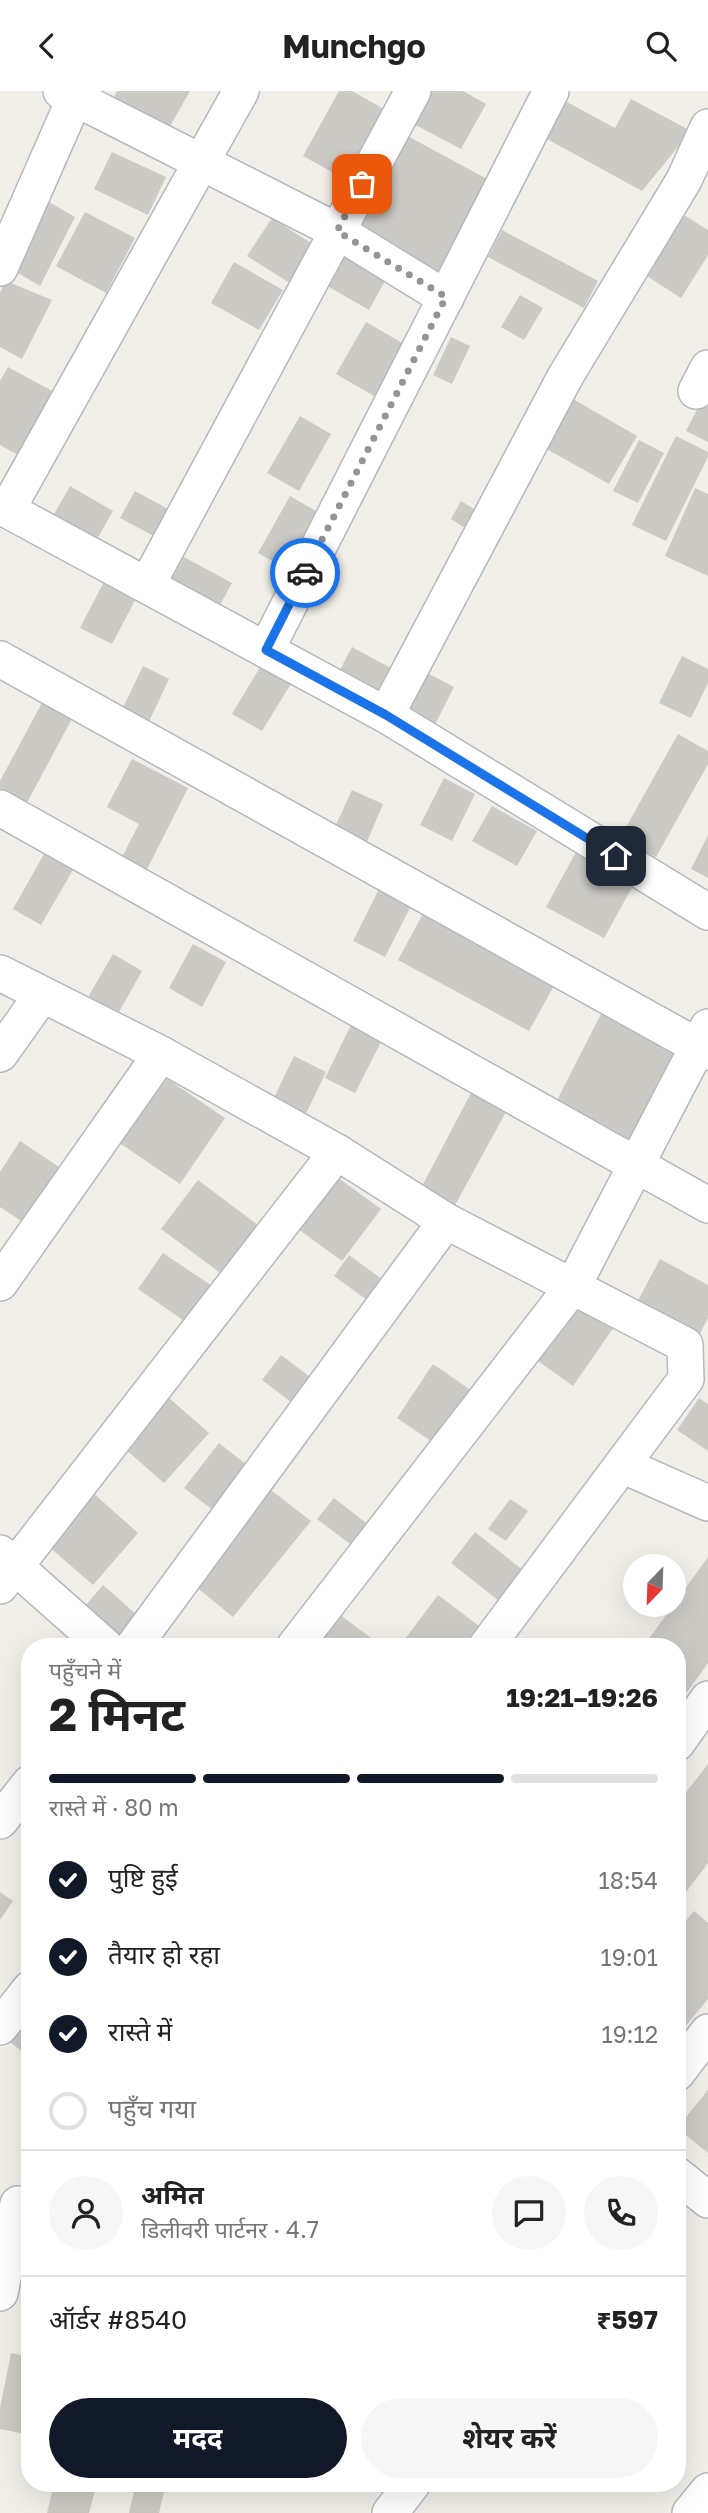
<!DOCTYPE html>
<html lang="hi">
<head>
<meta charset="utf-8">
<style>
  :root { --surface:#fff; --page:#f6f6f6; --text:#222; --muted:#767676; --line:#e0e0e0; --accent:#111827 }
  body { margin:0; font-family:"Golos Text","Noto Sans Devanagari",sans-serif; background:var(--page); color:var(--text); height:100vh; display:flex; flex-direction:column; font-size:26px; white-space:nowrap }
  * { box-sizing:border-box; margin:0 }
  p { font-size:23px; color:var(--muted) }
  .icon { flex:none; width:38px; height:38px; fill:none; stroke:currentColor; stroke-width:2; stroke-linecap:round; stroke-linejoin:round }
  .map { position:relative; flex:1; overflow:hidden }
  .drawer { position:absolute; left:21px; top:1547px; width:665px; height:854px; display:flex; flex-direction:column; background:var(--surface); border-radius:28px; box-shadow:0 7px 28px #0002 }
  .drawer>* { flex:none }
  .needle { width:46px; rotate:203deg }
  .fabs { position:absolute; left:623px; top:1463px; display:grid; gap:14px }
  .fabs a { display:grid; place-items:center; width:63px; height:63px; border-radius:50%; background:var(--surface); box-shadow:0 7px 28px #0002; font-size:35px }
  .pin { position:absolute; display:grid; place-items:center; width:60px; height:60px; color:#fff; margin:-30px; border-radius:14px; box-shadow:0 4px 10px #0006 }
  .courier { position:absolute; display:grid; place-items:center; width:70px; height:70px; margin:-35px; border:5px solid #1a73e8; border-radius:50%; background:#fff; color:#222; box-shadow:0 2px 9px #0007 }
  .summary em { font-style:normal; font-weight:700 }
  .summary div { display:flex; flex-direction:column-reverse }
  .summary { display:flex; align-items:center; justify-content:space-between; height:119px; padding:0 28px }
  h1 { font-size:46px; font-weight:700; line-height:52px }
  .bar { display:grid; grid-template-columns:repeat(4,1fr); gap:10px 7px; align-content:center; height:84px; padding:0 28px }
  .bar i { height:9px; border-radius:5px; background:var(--line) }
  .bar .selected { background:var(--accent) }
  .bar p { grid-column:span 4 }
  .line { display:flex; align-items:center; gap:18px; padding:0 28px; border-top:2px solid var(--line) }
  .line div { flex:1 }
  .round { display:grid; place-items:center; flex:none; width:74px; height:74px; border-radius:37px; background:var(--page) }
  ol { padding:0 28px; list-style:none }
  li { display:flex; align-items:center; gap:21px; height:77px }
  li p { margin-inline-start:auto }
  li .icon { padding:7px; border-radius:50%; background:var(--accent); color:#fff; stroke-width:4 }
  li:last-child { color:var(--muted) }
  li i { width:38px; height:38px; border:4px solid var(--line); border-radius:50% }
  .primary-button { display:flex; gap:14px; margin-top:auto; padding:14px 28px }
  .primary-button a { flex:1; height:80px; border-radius:42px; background:var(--accent); color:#fff; font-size:28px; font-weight:700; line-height:80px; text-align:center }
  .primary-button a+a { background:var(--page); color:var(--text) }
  header { display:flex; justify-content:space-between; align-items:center; height:91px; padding:0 28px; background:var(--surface); font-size:32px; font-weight:700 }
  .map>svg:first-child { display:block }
</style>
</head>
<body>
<header><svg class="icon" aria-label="back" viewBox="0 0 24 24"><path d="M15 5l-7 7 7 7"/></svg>Munchgo<svg class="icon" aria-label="search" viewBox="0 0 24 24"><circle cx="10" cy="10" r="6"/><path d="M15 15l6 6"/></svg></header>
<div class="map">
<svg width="708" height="2422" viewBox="0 0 708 2422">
  <rect width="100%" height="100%" fill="#f1efe8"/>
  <!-- building -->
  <g fill="#cccac5">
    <polygon points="117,0 190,0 169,37 114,6"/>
    <polygon points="339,0 352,0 391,22 352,92 303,65"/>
    <polygon points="427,0 463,0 486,13 461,58 410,31"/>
    <polygon points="631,8 691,40 642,100 547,48 567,11 615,37"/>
    <polygon points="402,42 500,95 448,190 350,138"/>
    <polygon points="112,61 166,86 148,124 94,98"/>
    <polygon points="44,108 75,126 40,195 6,175"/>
    <polygon points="671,116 708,139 708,164 681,207 633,176"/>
    <polygon points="85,121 135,147 106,202 56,175"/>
    <polygon points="272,127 317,156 293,194 247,165"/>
    <polygon points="502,139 598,190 584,217 488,166"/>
    <polygon points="340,161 386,188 369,219 322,192"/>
    <polygon points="234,171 283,199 259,239 211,212"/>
    <polygon points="6,190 52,209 22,268 0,256 0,202"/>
    <polygon points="520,204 543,217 524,249 501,236"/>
    <polygon points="366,231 411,257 381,309 336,283"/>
    <polygon points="451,246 470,255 452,293 433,284"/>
    <polygon points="8,276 56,302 20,365 0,354 0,290"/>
    <polygon points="708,297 708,351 686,340"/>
    <polygon points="573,308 637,345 609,393 545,357"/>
    <polygon points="300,325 331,343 299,400 267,382"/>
    <polygon points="676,345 708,361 708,366 666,450 632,434"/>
    <polygon points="639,349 664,362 638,412 613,400"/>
    <polygon points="70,395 113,420 92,457 49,432"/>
    <polygon points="695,397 708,403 708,485 665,465"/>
    <polygon points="135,400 181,425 167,452 120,427"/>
    <polygon points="290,405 330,428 299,485 258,462"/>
    <polygon points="461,410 482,423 471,441 451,428"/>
    <polygon points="184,466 232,492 214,525 166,498"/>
    <polygon points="106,487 138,504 112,553 80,537"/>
    <polygon points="352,556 400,582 382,616 334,590"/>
    <polygon points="682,565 708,578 708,592 691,627 659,612"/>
    <polygon points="262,573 292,591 262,640 232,623"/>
    <polygon points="143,575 169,588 145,639 118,627"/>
    <polygon points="418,577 454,596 430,643 394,624"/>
    <polygon points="44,608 74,624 23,719 0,707 0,690"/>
    <polygon points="678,643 708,660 708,673 656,766 620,747"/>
    <polygon points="132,668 188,697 140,792 115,780 139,733 107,716"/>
    <polygon points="444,687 475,703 452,750 420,734"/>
    <polygon points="352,699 383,713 366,753 334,738"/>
    <polygon points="492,715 537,740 517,775 472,750"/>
    <polygon points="708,744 708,787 691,778"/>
    <polygon points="576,761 634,793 604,847 546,816"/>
    <polygon points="44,763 73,779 41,834 13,818"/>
    <polygon points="380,796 412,813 385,866 353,850"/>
    <polygon points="425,819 556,891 529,940 398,869"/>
    <polygon points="193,853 226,871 202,916 169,897"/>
    <polygon points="113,863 142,880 114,930 84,913"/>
    <polygon points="606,913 691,955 633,1068 549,1025"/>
    <polygon points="351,934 382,949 355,1002 325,987"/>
    <polygon points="294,965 326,981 302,1031 270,1015"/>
    <polygon points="163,985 225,1027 180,1093 118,1051"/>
    <polygon points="472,1000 507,1019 453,1118 420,1099"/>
    <polygon points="20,1050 65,1080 29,1135 0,1116 0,1081"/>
    <polygon points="337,1086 381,1118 342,1170 298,1138"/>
    <polygon points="198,1089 266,1140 230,1189 161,1138"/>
    <polygon points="163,1162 218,1199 193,1236 138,1198"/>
    <polygon points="349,1164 390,1194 375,1215 334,1185"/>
    <polygon points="660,1168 708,1194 708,1227 695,1252 633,1219"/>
    <polygon points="579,1211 614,1236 573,1295 538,1270"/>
    <polygon points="281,1264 318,1292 299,1317 262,1289"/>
    <polygon points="433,1273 478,1304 441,1357 397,1327"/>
    <polygon points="169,1307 209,1342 164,1392 124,1357"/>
    <polygon points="699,1307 708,1313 708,1360 677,1339"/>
    <polygon points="219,1352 247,1374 213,1419 184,1397"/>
    <polygon points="267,1396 311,1430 233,1526 190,1491"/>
    <polygon points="93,1402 138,1442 93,1494 47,1454"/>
    <polygon points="334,1407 375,1439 358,1459 317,1428"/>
    <polygon points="510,1408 528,1420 506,1450 488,1438"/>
    <polygon points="475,1441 533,1487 509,1518 451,1472"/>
    <polygon points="708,1466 708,1572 677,1615 677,1556 643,1556"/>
    <polygon points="103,1494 145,1531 123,1556 80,1521"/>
    <polygon points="438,1504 491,1544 482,1556 399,1556"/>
    <polygon points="339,1523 383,1556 330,1556 320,1549"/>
    <polygon points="217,1547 228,1556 210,1556"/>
    <polygon points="708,1673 708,1772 677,1813 677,1713"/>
    <polygon points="0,1801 13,1810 0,1829"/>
    <polygon points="694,1820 708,1832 708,1908 677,1945 677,1841"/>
    <polygon points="30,1926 30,1967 4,1946"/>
    <polygon points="708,1999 708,2062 677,2037"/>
    <polygon points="11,2262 30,2266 30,2344 0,2338 0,2317"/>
    <polygon points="54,2392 97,2392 89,2422 47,2422"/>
    <polygon points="136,2392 166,2392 159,2422 129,2422"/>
  </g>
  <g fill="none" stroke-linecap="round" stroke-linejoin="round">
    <defs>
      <g id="street">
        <polyline points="61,0 337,140 446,207"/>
        <polyline points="0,177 78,0"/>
        <polyline points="696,300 708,277"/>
        <polyline points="0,415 386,624 708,821"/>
        <polyline points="7,419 241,0"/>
        <polyline points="147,494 413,0"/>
        <polyline points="266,559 551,0"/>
        <polyline points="0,568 708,961"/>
        <polyline points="386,624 565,286 684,89 708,36"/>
        <polyline points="0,717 708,1114"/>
        <polyline points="0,882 161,963 337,1061 446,1130 685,1254 686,1288 486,1556"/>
        <polyline points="0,963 42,904"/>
        <polyline points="0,1192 161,963"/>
        <polyline points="622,1374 708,1412"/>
        <polyline points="0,1462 106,1556"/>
        <polyline points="0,1495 337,1061"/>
        <polyline points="133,1556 446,1130"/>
        <polyline points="294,1556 573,1195 708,936"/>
        <polyline points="677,1652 708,1608"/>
        <polyline points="0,1730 30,1692"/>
        <polyline points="0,1936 30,1898"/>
        <polyline points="677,1982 708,1941"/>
        <polyline points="677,2084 708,2109"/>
        <polyline points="0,2202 18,2113"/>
        <polyline points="390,2422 413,2392"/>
        <polyline points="690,2422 708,2400"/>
      </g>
    </defs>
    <!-- street casing -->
    <use href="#street" stroke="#b5b8bc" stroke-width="38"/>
    <!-- street -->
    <use href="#street" stroke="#fff" stroke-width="35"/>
  </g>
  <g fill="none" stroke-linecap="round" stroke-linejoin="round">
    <!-- done -->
    <polyline stroke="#929495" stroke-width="7" stroke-dasharray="0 12.6" points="305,482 446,206 337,140 362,93"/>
    <!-- route -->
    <polyline stroke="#1a73e8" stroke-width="9" points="305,482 266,559 386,624 616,765"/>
  </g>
</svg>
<div class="fabs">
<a><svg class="needle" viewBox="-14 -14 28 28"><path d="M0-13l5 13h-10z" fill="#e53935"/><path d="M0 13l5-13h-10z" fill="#767676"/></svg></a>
</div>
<div class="pin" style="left:362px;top:93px;background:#ea580c"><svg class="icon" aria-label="bag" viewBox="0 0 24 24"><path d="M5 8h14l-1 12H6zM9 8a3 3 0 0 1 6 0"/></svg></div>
<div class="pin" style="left:616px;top:765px;background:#1f2937"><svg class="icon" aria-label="home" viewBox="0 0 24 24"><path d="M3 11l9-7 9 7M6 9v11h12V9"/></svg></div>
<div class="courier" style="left:305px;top:482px"><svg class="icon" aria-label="car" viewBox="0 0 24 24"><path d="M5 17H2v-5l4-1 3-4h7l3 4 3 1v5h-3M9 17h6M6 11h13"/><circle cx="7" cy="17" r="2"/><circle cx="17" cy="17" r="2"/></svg></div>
<section class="drawer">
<div class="summary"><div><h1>2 मिनट</h1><p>पहुँचने में</p></div><em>19:21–19:26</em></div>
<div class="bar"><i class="selected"></i><i class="selected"></i><i class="selected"></i><i></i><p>रास्ते में · 80 m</p></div>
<ol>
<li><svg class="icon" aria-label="check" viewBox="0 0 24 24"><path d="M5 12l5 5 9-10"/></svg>पुष्टि हुई<p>18:54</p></li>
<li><svg class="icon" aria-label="check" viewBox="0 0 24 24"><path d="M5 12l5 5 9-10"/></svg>तैयार हो रहा<p>19:01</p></li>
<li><svg class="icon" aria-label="check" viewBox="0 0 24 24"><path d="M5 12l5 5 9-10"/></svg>रास्ते में<p>19:12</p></li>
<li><i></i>पहुँच गया</li>
</ol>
<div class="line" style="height:126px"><a class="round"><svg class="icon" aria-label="person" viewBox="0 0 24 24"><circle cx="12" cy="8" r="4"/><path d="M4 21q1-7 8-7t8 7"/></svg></a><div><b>अमित</b><p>डिलीवरी पार्टनर · 4.7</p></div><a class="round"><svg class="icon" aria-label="chat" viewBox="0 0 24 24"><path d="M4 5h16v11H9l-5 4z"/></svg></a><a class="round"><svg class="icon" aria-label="phone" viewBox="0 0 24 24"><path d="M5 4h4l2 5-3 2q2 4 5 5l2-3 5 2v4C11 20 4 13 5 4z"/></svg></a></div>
<div class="line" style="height:91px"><div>ऑर्डर #8540</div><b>₹597</b></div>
<div class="primary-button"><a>मदद</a><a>शेयर करें</a></div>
</section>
</div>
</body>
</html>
